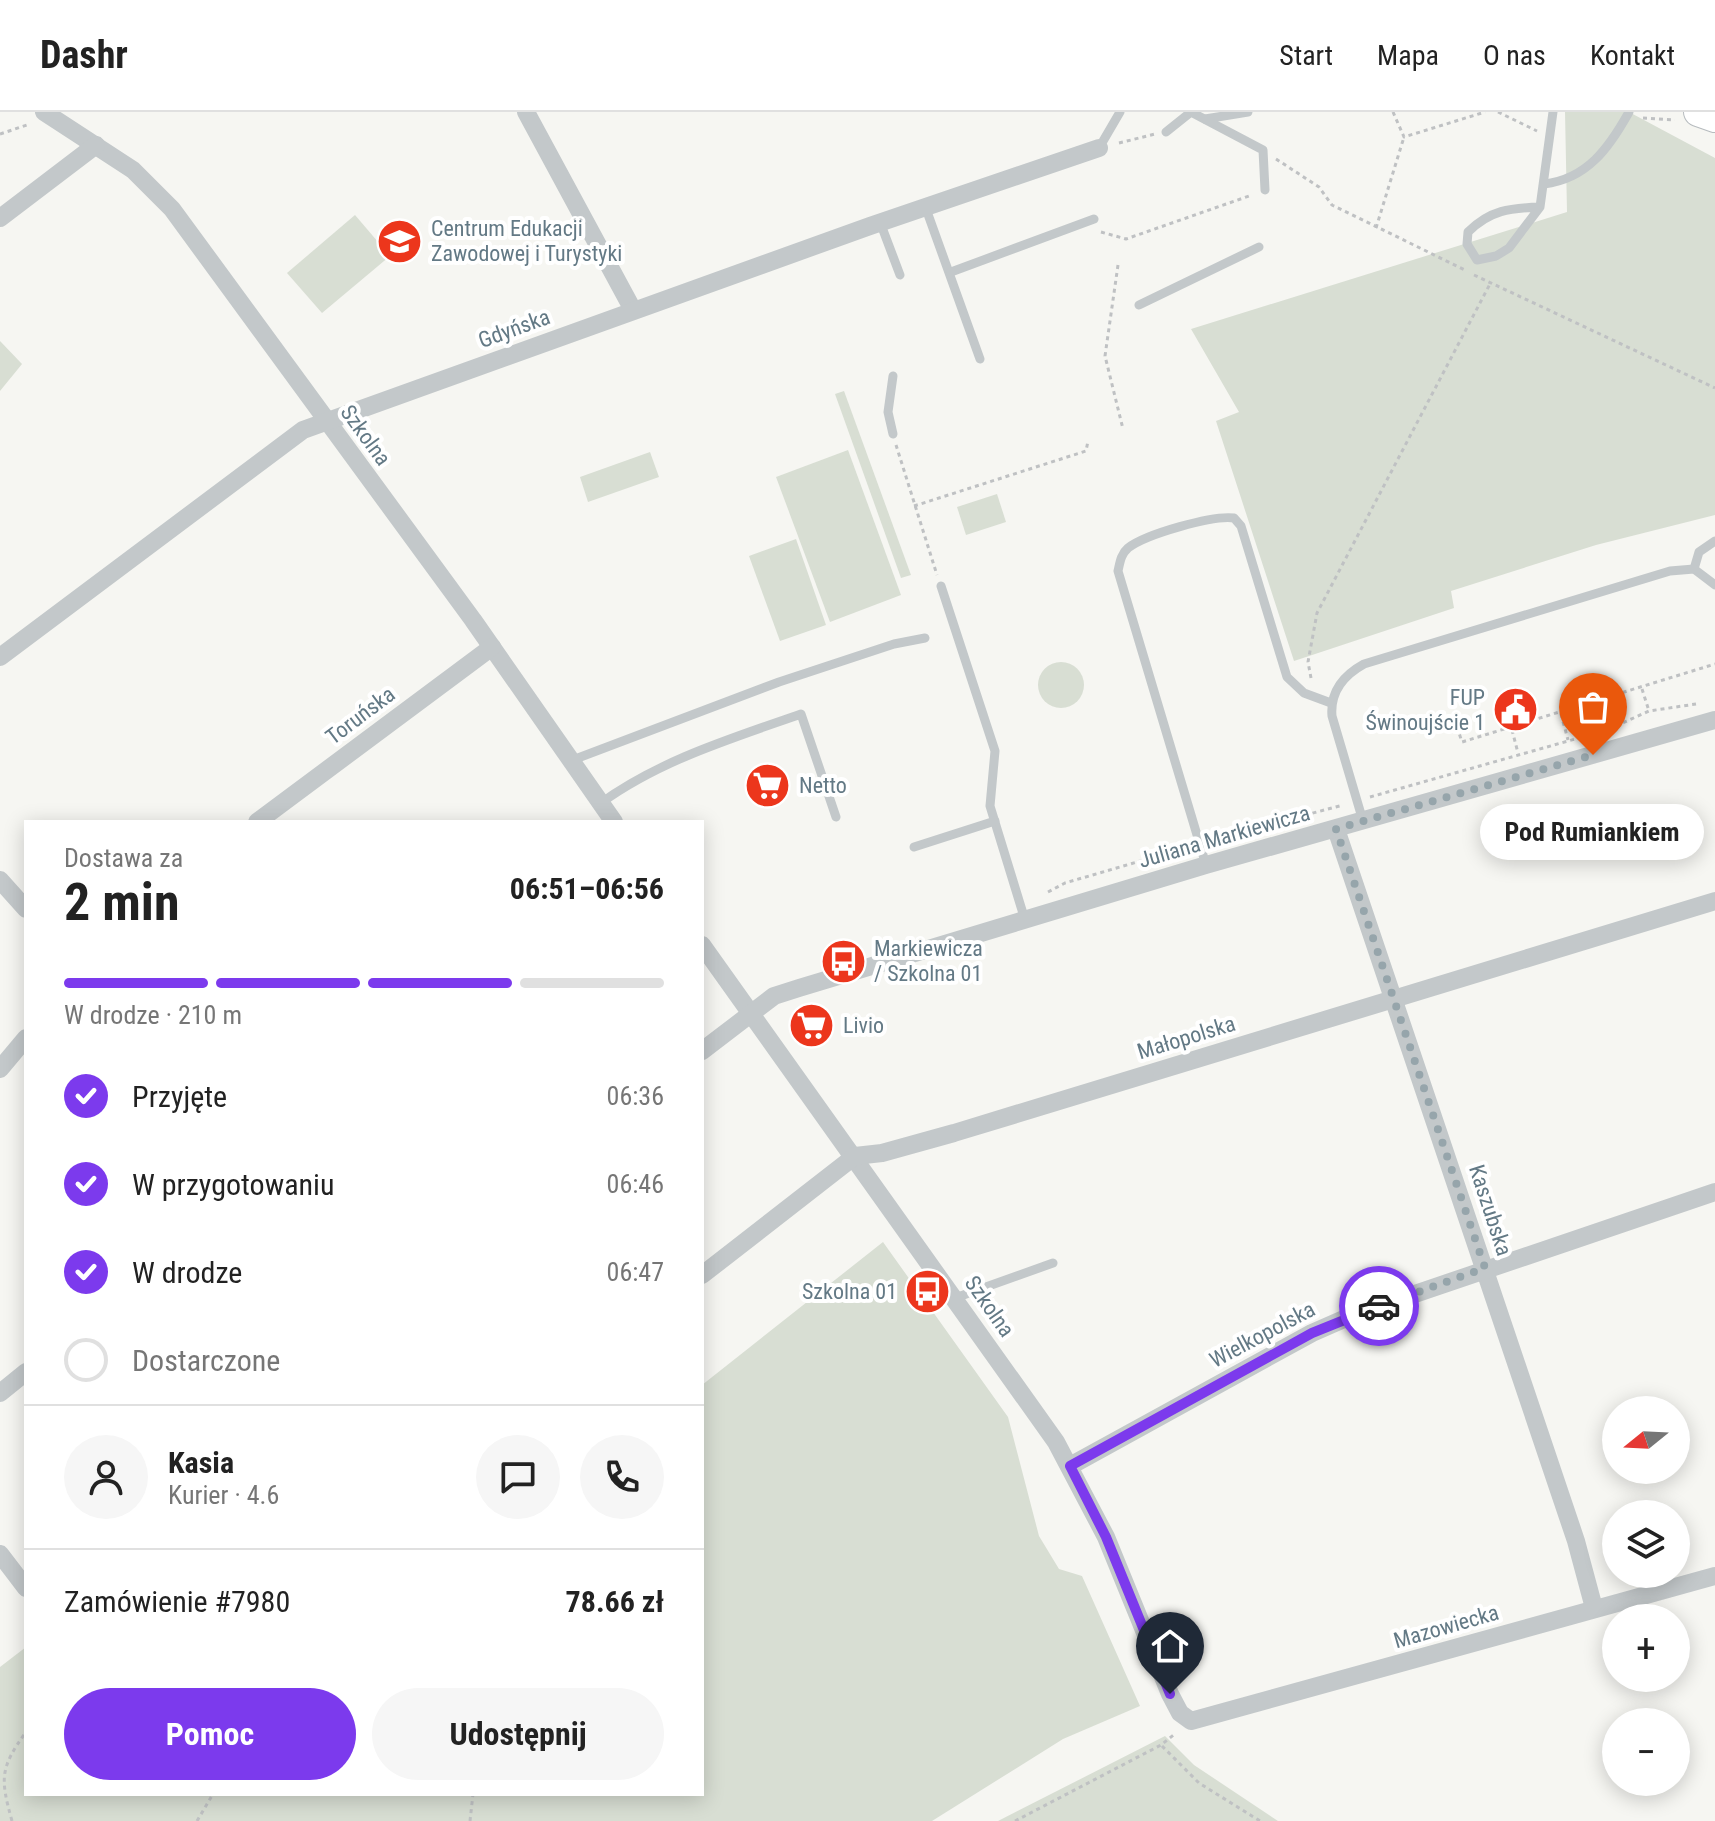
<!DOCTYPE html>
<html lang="pl">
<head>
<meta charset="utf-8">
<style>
  :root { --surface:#fff; --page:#f6f6f6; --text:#222; --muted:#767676; --line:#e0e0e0; --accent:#7c3aed }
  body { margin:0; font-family:"Roboto Condensed",sans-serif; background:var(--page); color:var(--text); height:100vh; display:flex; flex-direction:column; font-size:30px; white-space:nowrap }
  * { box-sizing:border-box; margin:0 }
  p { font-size:26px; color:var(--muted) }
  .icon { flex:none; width:44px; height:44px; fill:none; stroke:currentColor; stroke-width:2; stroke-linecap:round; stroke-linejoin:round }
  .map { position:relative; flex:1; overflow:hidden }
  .drawer { position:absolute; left:24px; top:708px; width:680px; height:976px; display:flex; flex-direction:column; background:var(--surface); border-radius:0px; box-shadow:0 4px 20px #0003 }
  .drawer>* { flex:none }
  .needle { width:52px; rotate:252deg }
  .tools { position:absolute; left:1602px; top:1284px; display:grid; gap:16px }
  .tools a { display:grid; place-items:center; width:88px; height:88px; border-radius:50%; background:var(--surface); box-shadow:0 4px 20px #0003; font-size:40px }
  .pin { position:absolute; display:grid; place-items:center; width:68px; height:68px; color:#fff; margin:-82px -34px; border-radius:50% 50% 50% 0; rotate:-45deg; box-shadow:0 0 8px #0007 }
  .pin .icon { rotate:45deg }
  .courier { position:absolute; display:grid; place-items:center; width:80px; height:80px; margin:-40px; border:6px solid #7c3aed; border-radius:50%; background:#fff; color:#222; box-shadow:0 2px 10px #0007 }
  .bubble { position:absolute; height:56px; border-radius:28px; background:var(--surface); box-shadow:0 4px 20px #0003; font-size:26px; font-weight:700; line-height:56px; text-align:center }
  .summary em { font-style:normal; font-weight:700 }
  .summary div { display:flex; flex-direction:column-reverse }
  .summary { display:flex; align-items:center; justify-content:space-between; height:136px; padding:0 40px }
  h1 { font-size:52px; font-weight:700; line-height:60px }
  .bar { display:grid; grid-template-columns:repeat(4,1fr); gap:12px 8px; align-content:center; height:96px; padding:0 40px }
  .bar i { height:10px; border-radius:6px; background:var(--line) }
  .bar .on { background:var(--accent) }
  .bar p { grid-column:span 4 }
  .line { display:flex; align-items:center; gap:20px; padding:0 40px; border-top:2px solid var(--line) }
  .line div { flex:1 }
  .round { display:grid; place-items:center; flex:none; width:84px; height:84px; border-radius:42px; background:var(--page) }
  ol { padding:0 40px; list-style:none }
  li { display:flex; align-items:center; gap:24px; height:88px }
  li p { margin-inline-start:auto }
  li .icon { padding:8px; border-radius:50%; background:var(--accent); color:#fff; stroke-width:4 }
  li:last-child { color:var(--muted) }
  li i { width:44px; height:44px; border:4px solid var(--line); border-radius:50% }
  .action { display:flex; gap:16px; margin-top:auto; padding:16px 40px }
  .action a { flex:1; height:92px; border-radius:48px; background:var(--accent); color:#fff; font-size:32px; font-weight:700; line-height:92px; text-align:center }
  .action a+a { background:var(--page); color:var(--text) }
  header { display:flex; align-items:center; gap:48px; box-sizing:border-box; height:112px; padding:0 40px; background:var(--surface); border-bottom:2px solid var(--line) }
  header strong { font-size:38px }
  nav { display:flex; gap:44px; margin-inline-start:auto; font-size:28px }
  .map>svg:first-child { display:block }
</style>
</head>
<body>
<header>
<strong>Dashr</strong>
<nav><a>Start</a><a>Mapa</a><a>O nas</a><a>Kontakt</a></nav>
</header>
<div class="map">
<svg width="1715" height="1709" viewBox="0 0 1715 1709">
  <rect width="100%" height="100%" fill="#f6f6f2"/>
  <!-- green -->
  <g fill="#d8ded3">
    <polygon points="1565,0 1629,0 1715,46 1715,403 1596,433 1451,479 1454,496 1294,549 1216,309 1239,300 1191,217 1567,100"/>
    <polygon points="355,103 390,144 322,201 287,161"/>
    <polygon points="0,229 22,252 0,279"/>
    <polygon points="844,279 911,463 901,466 835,282"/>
    <polygon points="848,338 901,483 830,510 776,365"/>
    <polygon points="650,340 659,365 588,390 580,365"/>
    <polygon points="997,382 1006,410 966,423 957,395"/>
    <polygon points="796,427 826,513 780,529 749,444"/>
    <circle cx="1061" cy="573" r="23"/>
    <polygon points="883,1130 1008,1305 1039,1424 1059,1457 1082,1464 1140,1594 1063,1627 932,1709 0,1709 0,1555 26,1535 26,1682 702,1682 702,1273"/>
    <polygon points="1165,1624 1194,1653 1278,1709 998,1709"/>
  </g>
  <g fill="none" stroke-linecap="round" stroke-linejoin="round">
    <defs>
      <polyline id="primary" points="1698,0 1715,6"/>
    </defs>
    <!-- primary casing -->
    <use href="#primary" stroke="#b6bbbe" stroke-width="30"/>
    <!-- path -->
    <g stroke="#bfc1c3" stroke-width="3" stroke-dasharray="4 4" stroke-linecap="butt">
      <polyline points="1393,0 1404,25 1485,0"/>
      <polyline points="1498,0 1537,19"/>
      <polyline points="1643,6 1675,8"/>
      <polyline points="0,22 30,12"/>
      <polyline points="1119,31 1155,22"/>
      <polyline points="1276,47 1319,75 1332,93 1467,159"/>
      <polyline points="1376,116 1404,25"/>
      <polyline points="1101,120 1126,127 1252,83"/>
      <polyline points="1118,153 1105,244 1123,317"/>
      <polyline points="1474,163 1715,276"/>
      <polyline points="896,333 937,463"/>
      <polyline points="914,394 1086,339 1088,329"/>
      <polyline points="1311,566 1308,550 1317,501 1491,170"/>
      <polyline points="1642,577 1649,599"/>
      <polyline points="1599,591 1607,618"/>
      <polyline points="1561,602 1568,628"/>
      <polyline points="1457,615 1462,630 1715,552"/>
      <polyline points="1512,618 1518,641"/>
      <polyline points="1370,685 1607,618 1649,599 1696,592"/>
      <polyline points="1212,728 1343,693"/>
      <polyline points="1048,780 1065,771 1185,736"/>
      <polyline points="1162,1634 1199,1671 1260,1709"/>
      <path d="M12,1709C0,1666 0,1656 26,1620"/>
      <polyline points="197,1709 213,1682"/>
      <polyline points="470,1709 473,1682"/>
      <polyline points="1015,1709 1161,1633 1176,1621"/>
    </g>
    <!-- lane -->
    <g stroke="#c3c8ca" stroke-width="9">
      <polyline points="1205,7 1248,0"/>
      <polyline points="1166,20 1191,0 1263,38 1265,78"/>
      <polyline points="1099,36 1120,0"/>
      <path d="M1544,72C1587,67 1609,36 1629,0"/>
      <polyline points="925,94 980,247"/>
      <path d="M1540,95C1510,96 1490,98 1468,120L1467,132L1477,148L1496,144L1509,136L1540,95L1553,0"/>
      <polyline points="880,110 900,163"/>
      <polyline points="951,160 1094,107"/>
      <polyline points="1139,193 1259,135"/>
      <polyline points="893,322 888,300 893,264"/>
      <polyline points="1694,457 1699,440 1715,429"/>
      <polyline points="941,474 995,639 990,694 1025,808"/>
      <polyline points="570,649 779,570 894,532 925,526"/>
      <path d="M601,691C660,648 733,626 801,602L836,705"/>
      <path d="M1363,709L1332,604C1330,580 1344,563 1364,552L1670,459L1694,457L1715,473"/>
      <polyline points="914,735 995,709"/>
      <path d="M1206,753L1118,459C1120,450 1121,442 1128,436C1146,422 1213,403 1234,406L1241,414L1287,565L1304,581L1331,591"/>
      <polyline points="955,1186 1053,1151"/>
    </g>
    <!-- street -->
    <g stroke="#c3c8ca" stroke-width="18">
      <polyline points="44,0 133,58 172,97 473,508 614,710"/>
      <polyline points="526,0 633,198"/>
      <polyline points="0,106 96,33"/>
      <polyline points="0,545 303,318 870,114 1099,36"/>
      <polyline points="257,710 492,535"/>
      <polyline points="1336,717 1576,1429 1594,1496"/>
      <polyline points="0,768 26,797"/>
      <polyline points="702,833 1056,1330 1106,1425 1170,1582 1180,1601 1191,1609 1715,1464"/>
      <polyline points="702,939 774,884 799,876 1206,753 1715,608"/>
      <polyline points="0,957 26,926"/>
      <polyline points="702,1163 855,1044 882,1041 954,1021 1715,789"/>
      <polyline points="0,1281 26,1260"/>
      <polyline points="1070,1354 1312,1221 1353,1203 1715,1080"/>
      <polyline points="0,1442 26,1476"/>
    </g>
    <!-- primary -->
    <use href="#primary" stroke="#fff" stroke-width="28"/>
  </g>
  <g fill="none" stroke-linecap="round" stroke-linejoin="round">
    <!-- done -->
    <polyline stroke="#96a5ab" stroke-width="8" stroke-dasharray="0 14.4" points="1379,1194 1485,1156 1336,717 1593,643"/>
    <!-- route -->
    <polyline stroke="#7c3aed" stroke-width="10" points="1170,1582 1106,1425 1070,1354 1312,1221 1379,1194"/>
  </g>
  <!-- icons -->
  <defs>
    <symbol id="school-disc" viewBox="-11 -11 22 22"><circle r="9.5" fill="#ec361c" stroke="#fff"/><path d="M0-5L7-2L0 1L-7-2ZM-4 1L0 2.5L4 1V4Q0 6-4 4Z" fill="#fff"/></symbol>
    <symbol id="civic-disc" viewBox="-11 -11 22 22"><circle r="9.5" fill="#ec361c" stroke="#fff"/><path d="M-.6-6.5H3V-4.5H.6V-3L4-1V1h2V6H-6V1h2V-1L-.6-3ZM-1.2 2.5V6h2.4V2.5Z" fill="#fff"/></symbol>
    <symbol id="supermarket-disc" viewBox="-11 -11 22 22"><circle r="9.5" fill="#ec361c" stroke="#fff"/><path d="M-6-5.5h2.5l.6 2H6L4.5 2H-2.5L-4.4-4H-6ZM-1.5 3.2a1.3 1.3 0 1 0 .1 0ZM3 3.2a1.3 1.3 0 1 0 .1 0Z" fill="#fff"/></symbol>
    <symbol id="bus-disc" viewBox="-11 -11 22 22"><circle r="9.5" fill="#ec361c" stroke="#fff"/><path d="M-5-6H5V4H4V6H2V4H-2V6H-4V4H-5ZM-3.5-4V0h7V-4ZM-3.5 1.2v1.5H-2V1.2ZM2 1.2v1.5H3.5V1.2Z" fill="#fff"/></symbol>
  </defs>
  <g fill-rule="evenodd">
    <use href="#school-disc" x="374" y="104" width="51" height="51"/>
    <use href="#civic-disc" x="1490" y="572" width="51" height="51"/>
    <use href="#supermarket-disc" x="742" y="648" width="51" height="51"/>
    <use href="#bus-disc" x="818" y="824" width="51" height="51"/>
    <use href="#supermarket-disc" x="786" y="888" width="51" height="51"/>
    <use href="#bus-disc" x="902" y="1154" width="51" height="51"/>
  </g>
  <g text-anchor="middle" stroke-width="8" stroke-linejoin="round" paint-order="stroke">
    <!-- poi labels -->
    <g font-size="22" fill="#637985" stroke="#fff" text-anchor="start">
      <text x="431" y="124">Centrum Edukacji<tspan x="431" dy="25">Zawodowej i Turystyki</tspan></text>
      <text x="1485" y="593" text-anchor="end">FUP<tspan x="1485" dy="25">Świnoujście 1</tspan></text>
      <text x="799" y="681">Netto</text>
      <text x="874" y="844">Markiewicza<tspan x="874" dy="25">/ Szkolna 01</tspan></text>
      <text x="843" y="921">Livio</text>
      <text x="897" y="1187" text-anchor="end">Szkolna 01</text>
    </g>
    <!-- street labels -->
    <g font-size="22" fill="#637985" stroke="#fff">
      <text transform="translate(514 216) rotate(-20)" y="8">Gdyńska</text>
      <text transform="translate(366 323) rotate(54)" y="8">Szkolna</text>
      <text transform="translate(360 603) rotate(-37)" y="8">Toruńska</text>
      <text transform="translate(1224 724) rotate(-16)" y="8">Juliana Markiewicza</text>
      <text transform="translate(1186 925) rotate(-17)" y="8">Małopolska</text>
      <text transform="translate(1491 1098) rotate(72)" y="8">Kaszubska</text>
      <text transform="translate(990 1194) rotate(55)" y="8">Szkolna</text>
      <text transform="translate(1262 1222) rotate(-28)" y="8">Wielkopolska</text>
      <text transform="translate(1446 1514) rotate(-16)" y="8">Mazowiecka</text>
    </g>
  </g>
</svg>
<div class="tools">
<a><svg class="needle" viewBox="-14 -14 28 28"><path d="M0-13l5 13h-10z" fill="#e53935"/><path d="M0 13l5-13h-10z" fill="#767676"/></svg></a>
<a><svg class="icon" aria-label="layers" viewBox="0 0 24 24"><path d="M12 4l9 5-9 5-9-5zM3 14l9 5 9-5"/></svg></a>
<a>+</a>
<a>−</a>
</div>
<div class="pin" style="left:1593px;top:643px;background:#ea580c"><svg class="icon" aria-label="bag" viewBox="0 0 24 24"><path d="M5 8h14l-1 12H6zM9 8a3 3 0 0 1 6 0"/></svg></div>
<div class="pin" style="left:1170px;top:1582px;background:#1f2937"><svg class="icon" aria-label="home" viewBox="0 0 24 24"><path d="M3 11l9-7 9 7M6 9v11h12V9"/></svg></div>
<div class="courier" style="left:1379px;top:1194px"><svg class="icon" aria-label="car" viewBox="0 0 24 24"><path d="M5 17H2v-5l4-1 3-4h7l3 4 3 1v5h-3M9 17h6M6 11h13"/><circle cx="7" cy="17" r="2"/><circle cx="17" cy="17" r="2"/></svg></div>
<div class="bubble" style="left:1480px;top:692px;width:224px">Pod Rumiankiem</div>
<section class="drawer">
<div class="summary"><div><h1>2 min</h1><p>Dostawa za</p></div><em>06:51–06:56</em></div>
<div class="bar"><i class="on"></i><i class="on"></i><i class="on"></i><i></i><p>W drodze · 210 m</p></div>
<ol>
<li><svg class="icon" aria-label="check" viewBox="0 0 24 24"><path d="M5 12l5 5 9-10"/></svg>Przyjęte<p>06:36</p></li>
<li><svg class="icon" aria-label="check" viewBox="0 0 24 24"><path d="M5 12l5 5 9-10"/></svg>W przygotowaniu<p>06:46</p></li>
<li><svg class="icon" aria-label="check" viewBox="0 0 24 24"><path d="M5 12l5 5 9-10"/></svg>W drodze<p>06:47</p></li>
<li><i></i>Dostarczone</li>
</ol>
<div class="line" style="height:144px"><a class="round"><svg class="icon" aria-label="person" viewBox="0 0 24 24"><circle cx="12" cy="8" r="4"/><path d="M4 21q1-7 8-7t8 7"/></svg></a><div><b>Kasia</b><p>Kurier · 4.6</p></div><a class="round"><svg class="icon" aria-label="chat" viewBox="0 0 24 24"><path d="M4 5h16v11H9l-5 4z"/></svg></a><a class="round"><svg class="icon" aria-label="phone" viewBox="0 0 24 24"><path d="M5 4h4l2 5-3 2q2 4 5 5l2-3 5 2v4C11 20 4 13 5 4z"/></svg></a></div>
<div class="line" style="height:104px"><div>Zamówienie #7980</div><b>78.66 zł</b></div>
<div class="action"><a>Pomoc</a><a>Udostępnij</a></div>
</section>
</div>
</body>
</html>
